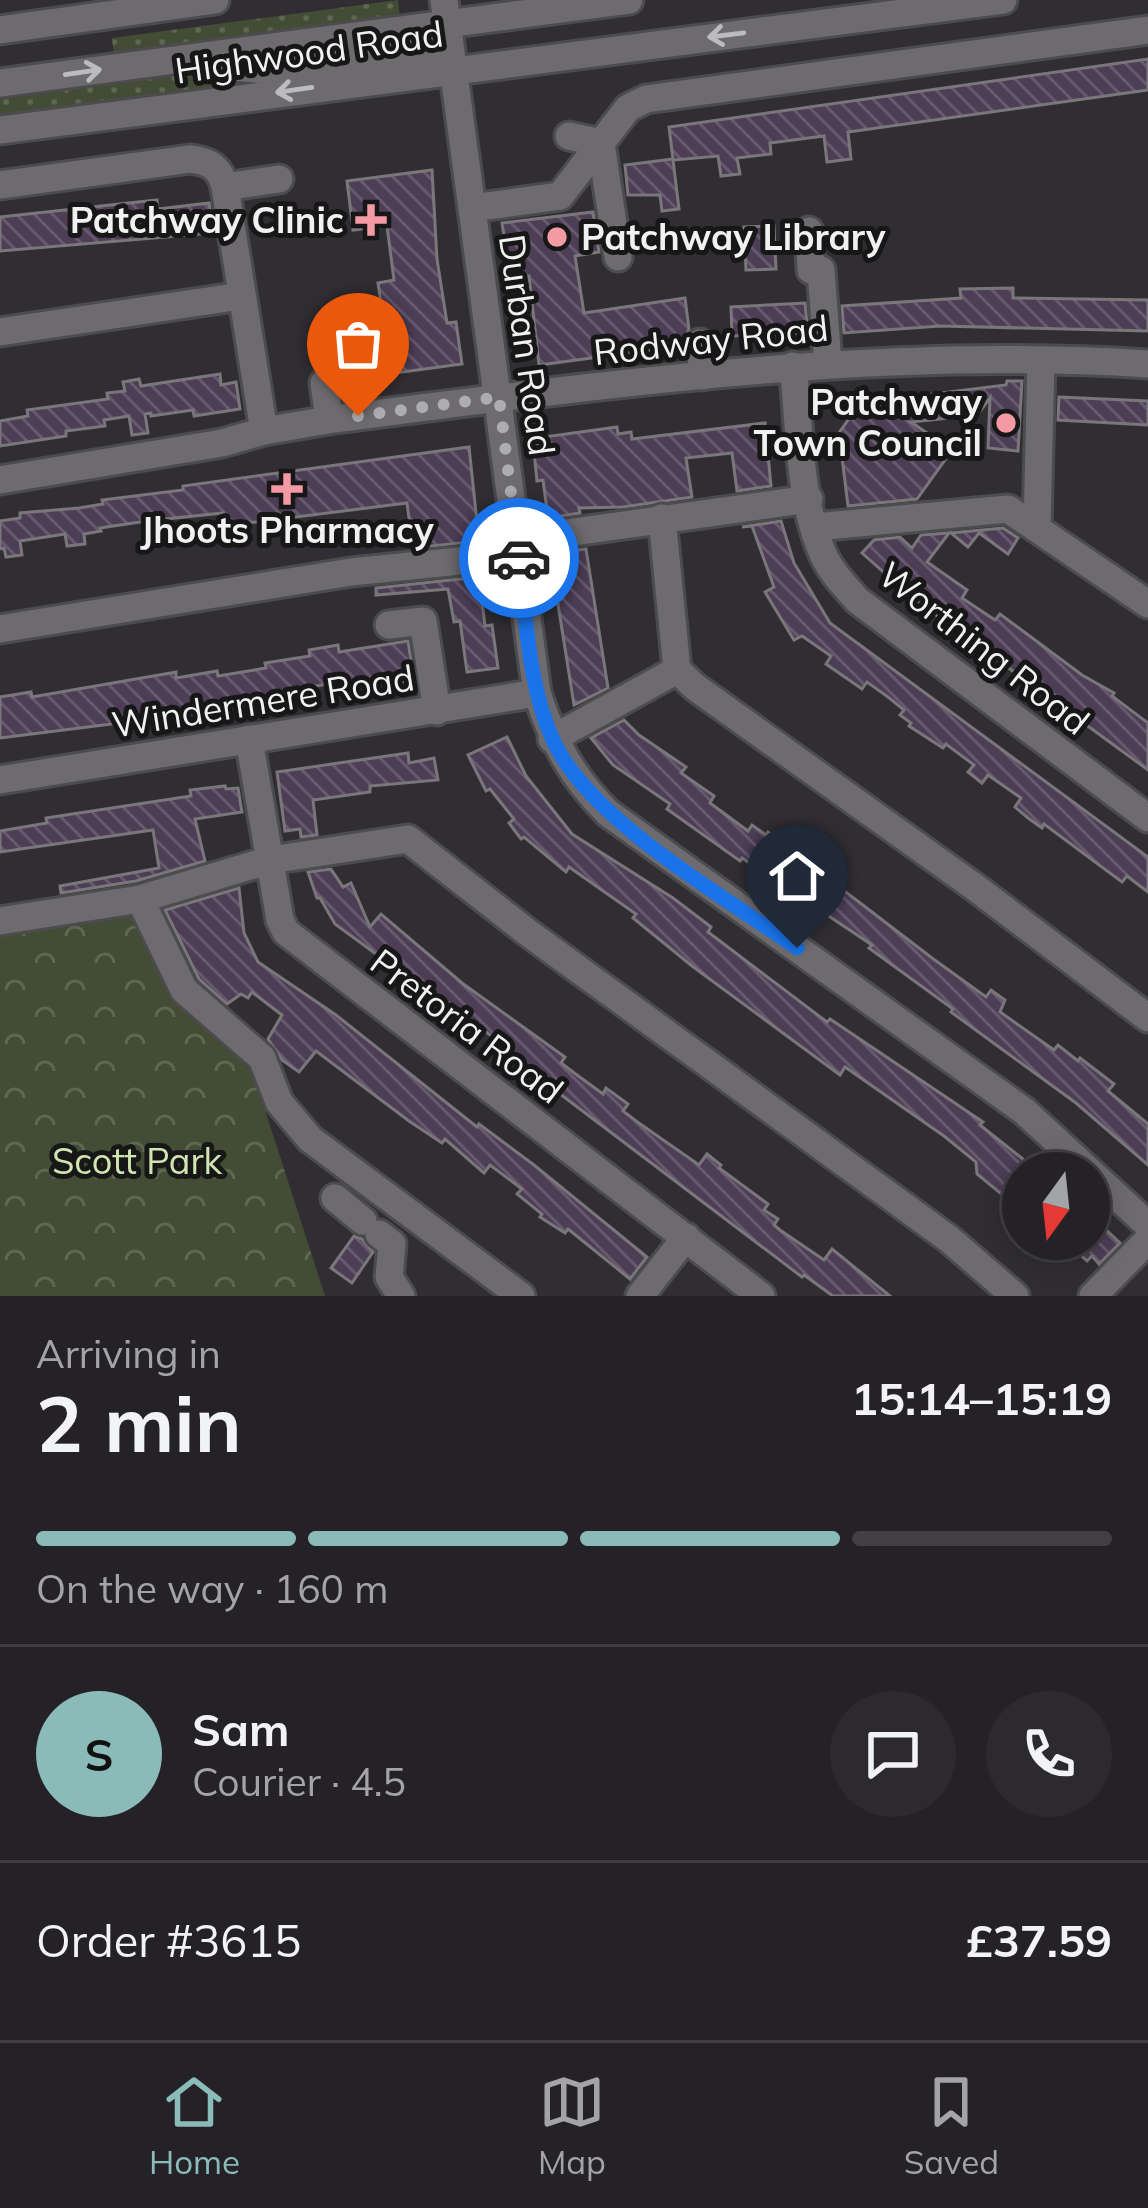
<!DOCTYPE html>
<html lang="en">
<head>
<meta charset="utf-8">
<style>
  :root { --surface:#242226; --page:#2c2a2e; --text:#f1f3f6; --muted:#a3a4a7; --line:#413f43; --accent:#8bbbb9 }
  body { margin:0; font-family:Mulish,sans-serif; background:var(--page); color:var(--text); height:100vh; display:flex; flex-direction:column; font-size:45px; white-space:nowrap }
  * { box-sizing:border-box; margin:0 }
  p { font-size:39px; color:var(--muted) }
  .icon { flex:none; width:66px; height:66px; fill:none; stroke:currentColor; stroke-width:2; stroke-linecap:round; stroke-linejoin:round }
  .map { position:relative; height:1296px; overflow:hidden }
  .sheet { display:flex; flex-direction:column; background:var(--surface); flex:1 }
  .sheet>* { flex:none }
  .needle { width:78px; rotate:195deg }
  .controls { position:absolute; left:1002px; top:1152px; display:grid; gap:24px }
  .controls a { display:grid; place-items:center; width:108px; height:108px; border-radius:50%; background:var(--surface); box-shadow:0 6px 30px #0003,0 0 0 3px var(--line); font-size:60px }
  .pin { position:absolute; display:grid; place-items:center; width:102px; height:102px; color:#fff; margin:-123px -51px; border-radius:50% 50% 50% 0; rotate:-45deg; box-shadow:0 0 12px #0007 }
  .pin .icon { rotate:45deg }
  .courier { position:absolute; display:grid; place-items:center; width:120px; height:120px; margin:-60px; border:9px solid #1a73e8; border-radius:50%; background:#fff; color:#222; box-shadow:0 3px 15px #0007 }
  .summary em { font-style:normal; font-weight:700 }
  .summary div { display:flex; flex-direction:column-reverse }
  .summary { display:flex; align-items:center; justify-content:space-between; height:204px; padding:0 36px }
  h1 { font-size:78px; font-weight:700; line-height:90px }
  .bar { display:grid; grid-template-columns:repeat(4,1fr); gap:18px 12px; align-content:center; height:144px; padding:0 36px }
  .bar i { height:15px; border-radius:9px; background:var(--line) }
  .bar .active { background:var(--accent) }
  .bar p { grid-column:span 4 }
  .line { display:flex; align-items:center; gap:30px; padding:0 36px; border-top:3px solid var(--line) }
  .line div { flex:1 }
  .round { display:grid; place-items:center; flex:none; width:126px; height:126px; border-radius:63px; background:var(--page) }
  .dock { display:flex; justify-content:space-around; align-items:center; height:168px; border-top:3px solid var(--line); background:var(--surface); font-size:33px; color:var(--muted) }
  .dock a { display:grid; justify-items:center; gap:6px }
  .dock .active { color:var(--accent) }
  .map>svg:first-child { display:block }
</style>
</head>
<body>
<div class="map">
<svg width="1148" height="1296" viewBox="0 0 1148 1296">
  <defs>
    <pattern id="grass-dots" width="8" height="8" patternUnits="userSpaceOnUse" patternTransform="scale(3)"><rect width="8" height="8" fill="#434c34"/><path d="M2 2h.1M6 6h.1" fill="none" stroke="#5f6652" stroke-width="1.8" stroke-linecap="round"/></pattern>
    <pattern id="forest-crowns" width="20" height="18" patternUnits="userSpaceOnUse" patternTransform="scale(3)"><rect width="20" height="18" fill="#434c34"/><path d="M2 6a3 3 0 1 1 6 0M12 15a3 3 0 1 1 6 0" fill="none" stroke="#5f6652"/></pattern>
    <pattern id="building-back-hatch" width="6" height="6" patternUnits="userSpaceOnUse" patternTransform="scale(3)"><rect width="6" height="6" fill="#4d3e56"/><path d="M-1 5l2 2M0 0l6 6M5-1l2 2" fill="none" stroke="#675a6f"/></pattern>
  </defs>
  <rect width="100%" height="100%" fill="#302e32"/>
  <!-- grass -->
  <g fill="url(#grass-dots)">
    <polygon points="398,0 400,19 114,57 112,38"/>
    <polygon points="152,75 263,78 263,84 0,119 0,95"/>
  </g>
  <!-- forest -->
  <polygon fill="url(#forest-crowns)" points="132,907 186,1009 253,1073 325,1296 0,1296 0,928"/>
  <!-- building -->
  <g fill="url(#building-back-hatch)" stroke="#79777a" stroke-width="3">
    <polygon points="1148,59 1148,90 848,132 851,159 827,162 824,136 770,143 771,154 737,158 740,174 721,176 718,156 673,160 679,209 662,211 660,195 628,195 625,165 673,159 669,127"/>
    <polygon points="432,170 437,259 447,323 456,322 462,364 342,380 332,351 387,345 378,283 394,280 387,226 353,230 347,181"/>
    <polygon points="157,200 158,209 209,203 214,233 0,251 0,217"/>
    <polygon points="593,212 599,252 575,256 584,313 685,298 689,329 682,346 539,365 529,276 511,280 502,223"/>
    <polygon points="774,226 776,269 746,270 744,227"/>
    <polygon points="1013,288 1013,298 1148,300 1148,331 940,326 844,333 842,306 961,298 960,289"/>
    <polygon points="805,303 808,333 732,336 731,307"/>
    <polygon points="220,374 221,385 236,382 240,409 194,416 193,410 151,416 151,413 145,414 148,433 132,435 129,416 104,420 105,426 66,431 66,436 0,446 0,421 28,416 27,410 108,399 107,393 125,391 123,382 139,379 141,386"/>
    <polygon points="1007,381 1022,381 1018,451 988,448 990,398 977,415 911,422 952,450 917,499 848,506 839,433 860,403 1006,385"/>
    <polygon points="1059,397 1148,401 1148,425 1058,420"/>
    <polygon points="765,423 771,486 737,491 732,453 686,458 692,497 623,507 579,508 580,513 548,518 543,480 537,481 534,452 539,452 537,438 617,427 618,434 631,432 632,439"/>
    <polygon points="469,447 479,541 413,548 407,503 225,526 223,513 147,521 100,528 101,531 84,534 85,544 67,546 65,534 20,541 22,555 6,557 4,548 0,549 0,521 20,518 20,513 79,508 103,504 102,500 183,490 183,486"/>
    <polygon points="781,521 794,563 830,623 1148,857 1148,892 1127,876 1122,882 1044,824 1042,828 1028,818 1015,807 1021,798 988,775 982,783 968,772 974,765 946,744 943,748 909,726 911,723 900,715 904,710 888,697 867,682 862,689 826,664 831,656 802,636 794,640 765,592 774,587 752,526 742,527"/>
    <polygon points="1003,528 1018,538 1008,554 979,533 968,547 951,533"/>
    <polygon points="949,533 927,562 967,590 962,598 995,620 1000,614 1082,675 1114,693 1112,696 1148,723 1148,770 914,599 862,553 874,540 900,537 912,548 921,535"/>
    <polygon points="586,549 608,688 574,705 550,554"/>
    <polygon points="479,577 485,626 492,625 498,668 467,672 460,621 454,622 448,589 376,595 376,588"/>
    <polygon points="408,641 414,680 403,682 402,676 352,684 351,680 304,688 304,693 231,709 0,738 0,697 31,692 32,697 176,672 176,678 217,671 218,676 266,668 265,663 310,656 309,650 338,645 339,652"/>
    <polygon points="624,720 639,735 686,767 681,773 714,796 710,803 748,831 752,825 766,835 768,832 837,879 834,883 932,958 986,997 991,990 1005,1000 1000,1012 1054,1050 1058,1045 1078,1061 1080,1058 1114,1084 1108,1091 1148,1124 1148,1165 1076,1103 951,1012 953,1009 869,948 872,945 742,858 740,861 667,809 670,804 613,765 591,738"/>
    <polygon points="507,737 526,776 572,834 673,898 711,927 708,932 827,1022 830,1019 983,1122 980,1125 1023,1159 1023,1204 1009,1192 1005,1197 977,1174 976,1162 944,1136 845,1067 840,1075 692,966 633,918 636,914 569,867 566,872 524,837 521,839 509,823 514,819 490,789 486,791 468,755"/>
    <polygon points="408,753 409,763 434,758 438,780 370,786 370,792 313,800 317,835 301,837 300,829 285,831 277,772"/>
    <polygon points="225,786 226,789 238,788 242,812 195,819 205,861 136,881 61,893 60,886 159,868 153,830 0,852 0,831 47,823 46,818 191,796 190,790"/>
    <polygon points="331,869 343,887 351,883 370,927 381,914 462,983 565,1057 561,1063 577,1075 603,1094 606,1088 628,1104 623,1111 636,1121 699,1165 707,1154 721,1165 719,1168 768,1204 764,1210 778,1219 774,1225 780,1230 824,1260 832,1249 890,1296 833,1296 804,1275 802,1277 535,1075 523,1066 525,1062 402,967 399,971 335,924 320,898 317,898 308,872"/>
    <polygon points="239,888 244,933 258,962 336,1015 477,1127 479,1124 534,1165 647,1257 630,1279 568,1229 565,1233 540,1217 542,1214 517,1194 522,1189 490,1165 484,1173 445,1139 442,1143 409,1121 316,1051 299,1072 282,1060 268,1039 282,1015 252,992 248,998 241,994 227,1004 199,979 165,910"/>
    <polygon points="1098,1222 1120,1243 1099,1264 1092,1256 1087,1261 1073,1248 1078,1243 1074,1239 1089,1239 1089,1232"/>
    <polygon points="354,1236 362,1239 373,1252 352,1283 331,1268"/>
  </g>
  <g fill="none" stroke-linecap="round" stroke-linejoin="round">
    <defs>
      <g id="minor">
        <path d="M444,0L537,693C553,742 572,777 608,813L1024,1111L1148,1225"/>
        <polyline points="0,30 215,0"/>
        <polyline points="221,66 267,70 450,49"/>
        <polyline points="0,83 629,0"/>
        <polyline points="0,130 1003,0"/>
        <polyline points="569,136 601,143 618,257"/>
        <path d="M0,185L190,159C209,161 220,167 225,187L264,431"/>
        <polyline points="225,187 279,179"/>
        <polyline points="472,208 560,196 628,108 646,99 1148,30"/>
        <polyline points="809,231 811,270 821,270 828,364"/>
        <polyline points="0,332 241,296"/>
        <polyline points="700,343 703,376"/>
        <path d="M793,366C800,426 798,498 823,554C831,572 845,586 857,600L1148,818"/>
        <polyline points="324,383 329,419"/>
        <path d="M0,480L222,443L264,431L334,419C603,385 875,346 1148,364"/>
        <polyline points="662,518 677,670 695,687 976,888 1148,1018"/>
        <polyline points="815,527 1008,509 1148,604"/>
        <polyline points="1037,528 1041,360"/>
        <polyline points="517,540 809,499"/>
        <polyline points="389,625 423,621 437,711"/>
        <polyline points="0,629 351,572 518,555"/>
        <polyline points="249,739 280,920 286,932 761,1296"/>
        <polyline points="552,739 677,670"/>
        <polyline points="0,780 537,693"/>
        <polyline points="140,899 184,990 262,1058 279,1102 310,1139 521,1296"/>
        <polyline points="0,921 140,899 270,860 408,839 527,932 949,1239 1015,1296"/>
        <polyline points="335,1198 363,1221"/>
        <polyline points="379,1234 392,1244 389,1277 401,1296"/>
        <polyline points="640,1296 686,1237"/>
        <polyline points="1093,1296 1148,1240"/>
      </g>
    </defs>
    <!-- minor casing -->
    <use href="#minor" stroke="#4c4b4d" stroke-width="33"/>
    <!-- minor -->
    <use href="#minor" stroke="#6d6b6e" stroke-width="27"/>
  </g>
  <!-- one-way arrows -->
  <defs><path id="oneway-shaft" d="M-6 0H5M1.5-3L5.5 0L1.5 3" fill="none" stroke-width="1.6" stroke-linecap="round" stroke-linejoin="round" transform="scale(3)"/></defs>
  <g stroke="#bcbbbd">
    <use href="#oneway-shaft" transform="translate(726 35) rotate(173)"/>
    <use href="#oneway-shaft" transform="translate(83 72) rotate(-8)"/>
    <use href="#oneway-shaft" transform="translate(294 90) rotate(172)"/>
  </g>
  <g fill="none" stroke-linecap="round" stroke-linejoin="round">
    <!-- done -->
    <polyline stroke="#adacaf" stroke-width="12" stroke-dasharray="0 21.6" points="358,416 499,397 519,558"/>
    <!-- route -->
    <path stroke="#1a73e8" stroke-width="15" d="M519,558C526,617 528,685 553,740C589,820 724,896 797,948"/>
  </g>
  <!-- markers -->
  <g fill="#f49aa4" stroke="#181718" stroke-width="4.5">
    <path d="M365 202h12v12h12v12h-12v12h-12v-12h-12v-12h12z"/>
    <circle cx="557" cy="237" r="12"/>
    <circle cx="1006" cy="423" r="12"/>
    <path d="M281 471h12v12h12v12h-12v12h-12v-12h-12v-12h12z"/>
  </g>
  <g text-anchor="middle" stroke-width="10" stroke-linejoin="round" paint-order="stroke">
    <!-- street labels -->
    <g font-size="36" fill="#f1f0f2" stroke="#181718">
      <text transform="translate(309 52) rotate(-8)" y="13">Highwood Road</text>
      <text transform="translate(711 340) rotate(-6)" y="13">Rodway Road</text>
      <text transform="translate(527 345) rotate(82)" y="13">Durban Road</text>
      <text transform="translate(984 648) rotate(38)" y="13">Worthing Road</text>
      <text transform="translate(263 701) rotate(-9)" y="13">Windermere Road</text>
      <text transform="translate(467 1026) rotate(37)" y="13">Pretoria Road</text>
    </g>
    <!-- poi labels -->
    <g font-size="36" font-weight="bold" fill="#f1f0f2" stroke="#181718" text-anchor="end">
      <text x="344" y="233">Patchway Clinic</text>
      <text x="581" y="250" text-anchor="start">Patchway Library</text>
      <text x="982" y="415">Patchway<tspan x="982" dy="41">Town Council</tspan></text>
      <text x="287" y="543" text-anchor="middle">Jhoots Pharmacy</text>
    </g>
    <!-- park labels -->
    <g font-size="36" fill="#d0e5b0" stroke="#181718">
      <text x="137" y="1174">Scott Park</text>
    </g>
  </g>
</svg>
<div class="controls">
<a><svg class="needle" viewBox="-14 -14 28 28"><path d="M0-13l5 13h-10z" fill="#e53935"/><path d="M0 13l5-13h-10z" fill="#a3a4a7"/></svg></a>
</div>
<div class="pin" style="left:358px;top:416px;background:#ea580c"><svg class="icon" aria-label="bag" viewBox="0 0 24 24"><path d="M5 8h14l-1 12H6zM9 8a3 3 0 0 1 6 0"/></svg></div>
<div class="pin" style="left:797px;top:948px;background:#1f2937"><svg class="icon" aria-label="home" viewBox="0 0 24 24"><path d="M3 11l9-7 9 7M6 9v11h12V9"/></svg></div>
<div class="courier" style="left:519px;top:558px"><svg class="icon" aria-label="car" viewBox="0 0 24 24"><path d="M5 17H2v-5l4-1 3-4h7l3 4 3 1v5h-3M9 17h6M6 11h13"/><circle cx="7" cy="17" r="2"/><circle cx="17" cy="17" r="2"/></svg></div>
</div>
<section class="sheet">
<div class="summary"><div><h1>2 min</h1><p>Arriving in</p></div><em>15:14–15:19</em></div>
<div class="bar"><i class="active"></i><i class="active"></i><i class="active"></i><i></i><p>On the way · 160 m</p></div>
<div class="line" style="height:216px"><b class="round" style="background:var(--accent);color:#111">S</b><div><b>Sam</b><p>Courier · 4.5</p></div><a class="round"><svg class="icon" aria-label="chat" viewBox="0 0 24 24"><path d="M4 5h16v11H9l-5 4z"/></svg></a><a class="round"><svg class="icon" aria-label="phone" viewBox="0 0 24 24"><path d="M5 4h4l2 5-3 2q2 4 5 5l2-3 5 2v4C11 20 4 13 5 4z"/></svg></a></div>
<div class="line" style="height:156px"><div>Order #3615</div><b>£37.59</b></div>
</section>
<nav class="dock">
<a class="active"><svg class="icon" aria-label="home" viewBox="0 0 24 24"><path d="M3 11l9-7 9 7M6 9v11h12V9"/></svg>Home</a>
<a><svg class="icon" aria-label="map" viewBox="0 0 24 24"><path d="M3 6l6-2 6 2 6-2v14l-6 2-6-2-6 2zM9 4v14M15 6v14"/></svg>Map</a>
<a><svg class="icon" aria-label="saved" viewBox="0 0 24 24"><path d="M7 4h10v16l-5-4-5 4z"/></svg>Saved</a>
</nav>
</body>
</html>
